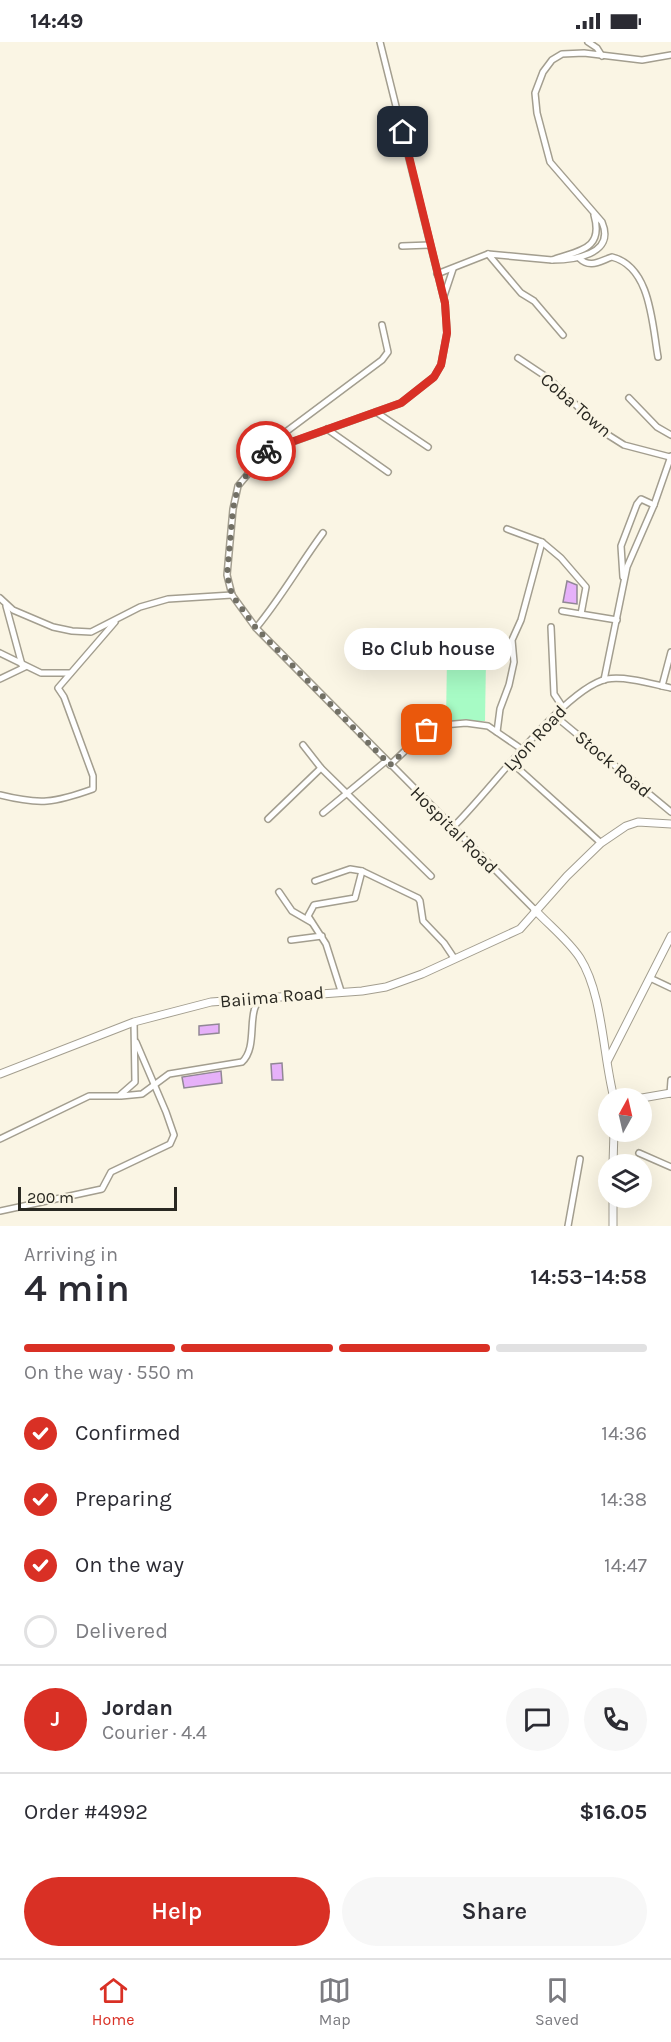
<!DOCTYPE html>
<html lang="en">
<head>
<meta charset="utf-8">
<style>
  :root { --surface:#fff; --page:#f7f7f7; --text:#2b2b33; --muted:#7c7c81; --line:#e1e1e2; --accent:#d93025 }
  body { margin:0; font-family:Karla,sans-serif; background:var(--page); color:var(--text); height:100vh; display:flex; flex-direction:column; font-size:22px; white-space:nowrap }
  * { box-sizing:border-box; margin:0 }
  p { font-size:20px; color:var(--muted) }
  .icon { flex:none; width:33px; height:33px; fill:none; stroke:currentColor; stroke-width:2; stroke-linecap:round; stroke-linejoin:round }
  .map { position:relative; height:1184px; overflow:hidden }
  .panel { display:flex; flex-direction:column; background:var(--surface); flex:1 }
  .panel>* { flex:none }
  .needle { width:39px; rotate:8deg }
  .controls { position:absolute; left:598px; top:1046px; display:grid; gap:12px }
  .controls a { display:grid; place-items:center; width:54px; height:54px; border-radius:50%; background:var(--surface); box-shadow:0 6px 24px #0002; font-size:30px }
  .scale { position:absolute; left:18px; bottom:15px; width:159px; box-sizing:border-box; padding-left:6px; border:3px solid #292821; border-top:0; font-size:16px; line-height:21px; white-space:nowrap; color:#292821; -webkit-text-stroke:4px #faf5e4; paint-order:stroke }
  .pin { position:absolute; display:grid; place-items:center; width:51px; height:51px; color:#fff; margin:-26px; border-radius:12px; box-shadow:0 3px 9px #0006 }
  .courier { position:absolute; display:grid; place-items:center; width:60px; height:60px; margin:-30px; border:4px solid #d93025; border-radius:50%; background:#fff; color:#222; box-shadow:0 2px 8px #0007 }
  .bubble { position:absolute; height:42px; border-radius:21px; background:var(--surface); box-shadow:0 6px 24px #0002; font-size:20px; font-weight:600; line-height:42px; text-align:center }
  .summary em { font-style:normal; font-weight:600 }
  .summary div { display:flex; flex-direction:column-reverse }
  .summary { display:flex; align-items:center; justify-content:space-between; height:102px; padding:0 24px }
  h1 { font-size:39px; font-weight:600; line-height:45px }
  .bar { display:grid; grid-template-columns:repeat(4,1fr); gap:9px 6px; align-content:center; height:72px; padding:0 24px }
  .bar i { height:8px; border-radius:4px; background:var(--line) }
  .bar .selected { background:var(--accent) }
  .bar p { grid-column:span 4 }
  .line { display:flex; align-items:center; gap:15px; padding:0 24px; border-top:2px solid var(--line) }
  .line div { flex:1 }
  .round { display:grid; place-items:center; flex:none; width:63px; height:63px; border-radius:32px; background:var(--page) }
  ol { padding:0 24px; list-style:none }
  li { display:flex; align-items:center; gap:18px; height:66px }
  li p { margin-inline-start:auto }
  li .icon { padding:6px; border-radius:50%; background:var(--accent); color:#fff; stroke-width:4 }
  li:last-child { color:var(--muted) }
  li i { width:33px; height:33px; border:3px solid var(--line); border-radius:50% }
  .cta { display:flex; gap:12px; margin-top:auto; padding:12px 24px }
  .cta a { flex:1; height:69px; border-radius:36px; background:var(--accent); color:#fff; font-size:24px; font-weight:600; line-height:69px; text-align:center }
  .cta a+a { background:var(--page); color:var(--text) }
  .status { display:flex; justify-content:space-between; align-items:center; height:42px; padding:0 30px; background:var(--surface); direction:ltr }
  .status svg { height:16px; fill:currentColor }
  .tab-bar { display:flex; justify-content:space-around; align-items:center; height:84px; border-top:2px solid var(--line); background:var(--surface); font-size:16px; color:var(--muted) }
  .tab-bar a { display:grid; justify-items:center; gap:3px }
  .tab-bar .selected { color:var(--accent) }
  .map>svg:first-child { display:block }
</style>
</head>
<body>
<div class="status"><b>14:49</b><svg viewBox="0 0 49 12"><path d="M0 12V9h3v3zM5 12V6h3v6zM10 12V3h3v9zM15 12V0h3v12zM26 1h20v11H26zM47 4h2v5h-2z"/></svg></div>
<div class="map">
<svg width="671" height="1184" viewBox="0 0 671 1184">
  <rect width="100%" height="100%" fill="#faf5e4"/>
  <!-- green -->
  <polygon fill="#a7fbc5" points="447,616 486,617 485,679 446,679"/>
  <!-- building -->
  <g fill="#e6b1f9" stroke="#918795" stroke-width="1.5">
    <polygon points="567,539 577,543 577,562 563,560"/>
    <polygon points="219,982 219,991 199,993 199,984"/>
    <polygon points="282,1021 283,1038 272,1038 271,1022"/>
    <polygon points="221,1029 222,1041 184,1046 182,1035"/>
  </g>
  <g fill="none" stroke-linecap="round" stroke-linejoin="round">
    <defs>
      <g id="minor">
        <polyline points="380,0 445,261 447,291 441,323 434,335 401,361 267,409 238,444 233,467 227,533 232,553 256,586 535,868"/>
        <polyline points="588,0 597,6 602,14"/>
        <path d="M594,173C604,208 579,208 552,218C573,218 616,213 602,180L550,120L537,71L535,51L543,30L552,18L562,12L584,11L642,18L671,13"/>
        <polyline points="402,204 430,203"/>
        <polyline points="488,212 521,251 534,259 563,293"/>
        <path d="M579,216C590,227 600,219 612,215C651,225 652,282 658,315"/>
        <polyline points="437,232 488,212 552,218"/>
        <polyline points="444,254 453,227"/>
        <polyline points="518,316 548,336 605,391 624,403 670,415"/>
        <polyline points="629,356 657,385 671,393"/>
        <polyline points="376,370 428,405"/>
        <polyline points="327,387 388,430"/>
        <polyline points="268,408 275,398 382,318 388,310 382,283"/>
        <polyline points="507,487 542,500 561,516 586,545 581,572"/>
        <polyline points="623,535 621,504 637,462 641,457 654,463"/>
        <polyline points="0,556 13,568 53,585 72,589 91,590 140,565 168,557 232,553"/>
        <polyline points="6,564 22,623"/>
        <polyline points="562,569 617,578"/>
        <polyline points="551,585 554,652 562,664"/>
        <path d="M256,586C281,556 300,522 323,491"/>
        <polyline points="450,594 512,610"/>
        <polyline points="0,611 41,631 70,631"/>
        <polyline points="0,637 25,625"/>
        <polyline points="604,638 627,525 654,463 671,414"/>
        <polyline points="662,644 671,610"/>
        <polyline points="555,674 671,770"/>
        <polyline points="497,690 500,667 509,643 514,620 512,598 521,578 542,500"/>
        <polyline points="303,703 321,726 431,834"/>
        <polyline points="512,721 601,801"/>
        <polyline points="390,723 427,688 443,683 466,681 488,684 523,708"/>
        <path d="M0,753C40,763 54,761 93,747V734L64,655L58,646L115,580"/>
        <polyline points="323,771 386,719"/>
        <polyline points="268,777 321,726"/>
        <path d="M452,786C488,752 564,646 607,637C626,634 652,642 671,646"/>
        <polyline points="315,839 350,827 362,829 418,856 420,859 423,879 444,901 454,916"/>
        <polyline points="279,850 292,869 311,880"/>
        <polyline points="291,898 322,894"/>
        <polyline points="650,936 671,946"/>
        <polyline points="341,949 326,902 308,874 314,863 355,856 362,829"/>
        <polyline points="670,1052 671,1038"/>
        <path d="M121,1054L142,1052L169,1032L242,1020C255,1008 250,985 254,969C255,964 258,960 260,956"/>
        <polyline points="0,1097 89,1054 119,1054 135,1040 134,980"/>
        <polyline points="639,1111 671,1125"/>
        <polyline points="0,1169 102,1147 111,1130 170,1102 174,1093 166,1070 136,1000"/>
        <polyline points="568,1184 580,1117"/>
      </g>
      <g id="tertiary">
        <path d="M535,868C550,884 568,898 580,916C603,952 603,1015 614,1056"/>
        <polyline points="608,1018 671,894"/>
        <polyline points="0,1032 134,980 211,960 362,949 386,945 422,932 520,887 567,834 601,801 626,784 638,780 671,782"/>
        <polyline points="642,1056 671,1051"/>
        <polyline points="613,1122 614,1089"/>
        <polyline points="613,1184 613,1155"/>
      </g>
    </defs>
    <!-- minor casing -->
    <use href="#minor" stroke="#a39e8f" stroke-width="8"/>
    <!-- tertiary casing -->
    <use href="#tertiary" stroke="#a39e8f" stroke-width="9"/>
    <!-- minor -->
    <use href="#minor" stroke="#fff" stroke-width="5"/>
    <!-- tertiary -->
    <use href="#tertiary" stroke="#fff" stroke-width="7"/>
  </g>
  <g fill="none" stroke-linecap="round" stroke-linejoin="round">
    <!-- done -->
    <polyline stroke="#727065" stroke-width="6" stroke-dasharray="0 10.8" points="266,409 238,444 233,467 227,533 232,553 256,586 390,723 427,688"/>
    <!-- route -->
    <polyline stroke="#d93025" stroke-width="8" points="266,409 401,361 434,335 441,323 447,291 445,261 403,90"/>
  </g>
  <g text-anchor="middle" stroke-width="6" stroke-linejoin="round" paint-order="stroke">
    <!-- street labels -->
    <g font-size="18" fill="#292821" stroke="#faf5e4">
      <text transform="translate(576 363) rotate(41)" y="6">Coba Town</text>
      <text transform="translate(535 696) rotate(-47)" y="6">Lyon Road</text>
      <text transform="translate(613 722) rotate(40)" y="6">Stock Road</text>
      <text transform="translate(454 788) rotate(45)" y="6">Hospital Road</text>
      <text transform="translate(272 955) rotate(-5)" y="6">Baiima Road</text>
    </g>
  </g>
</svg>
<div class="controls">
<a><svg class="needle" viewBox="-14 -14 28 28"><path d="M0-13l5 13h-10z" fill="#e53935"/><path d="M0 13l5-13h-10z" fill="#7c7c81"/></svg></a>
<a><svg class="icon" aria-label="layers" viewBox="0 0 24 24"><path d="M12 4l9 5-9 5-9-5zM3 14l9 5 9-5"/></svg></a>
</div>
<div class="scale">200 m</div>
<div class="pin" style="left:427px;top:688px;background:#ea580c"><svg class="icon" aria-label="bag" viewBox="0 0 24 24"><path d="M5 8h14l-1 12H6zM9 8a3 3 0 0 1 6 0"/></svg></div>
<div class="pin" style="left:403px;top:90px;background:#1f2937"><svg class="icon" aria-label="home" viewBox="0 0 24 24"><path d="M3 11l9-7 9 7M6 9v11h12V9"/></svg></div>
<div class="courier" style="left:266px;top:409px"><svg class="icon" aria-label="bike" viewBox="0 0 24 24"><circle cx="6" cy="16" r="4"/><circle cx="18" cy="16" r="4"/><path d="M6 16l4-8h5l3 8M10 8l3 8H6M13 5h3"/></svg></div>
<div class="bubble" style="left:344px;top:586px;width:168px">Bo Club house</div>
</div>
<section class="panel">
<div class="summary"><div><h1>4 min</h1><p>Arriving in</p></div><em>14:53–14:58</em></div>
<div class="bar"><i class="selected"></i><i class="selected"></i><i class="selected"></i><i></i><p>On the way · 550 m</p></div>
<ol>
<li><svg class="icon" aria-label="check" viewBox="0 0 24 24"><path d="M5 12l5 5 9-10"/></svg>Confirmed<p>14:36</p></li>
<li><svg class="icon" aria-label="check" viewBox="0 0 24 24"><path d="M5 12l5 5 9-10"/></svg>Preparing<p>14:38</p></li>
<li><svg class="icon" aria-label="check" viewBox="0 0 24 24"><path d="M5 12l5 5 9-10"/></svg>On the way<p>14:47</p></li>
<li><i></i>Delivered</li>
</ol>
<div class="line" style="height:108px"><b class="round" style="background:var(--accent);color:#fff">J</b><div><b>Jordan</b><p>Courier · 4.4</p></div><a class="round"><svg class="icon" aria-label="chat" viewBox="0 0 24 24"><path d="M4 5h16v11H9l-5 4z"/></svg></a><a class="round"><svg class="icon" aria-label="phone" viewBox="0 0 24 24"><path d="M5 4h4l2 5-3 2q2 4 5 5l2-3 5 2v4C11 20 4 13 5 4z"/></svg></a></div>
<div class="line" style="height:78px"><div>Order #4992</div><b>$16.05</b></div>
<div class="cta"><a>Help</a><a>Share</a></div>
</section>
<nav class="tab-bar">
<a class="selected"><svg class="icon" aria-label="home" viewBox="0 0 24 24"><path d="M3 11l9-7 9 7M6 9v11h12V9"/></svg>Home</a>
<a><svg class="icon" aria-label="map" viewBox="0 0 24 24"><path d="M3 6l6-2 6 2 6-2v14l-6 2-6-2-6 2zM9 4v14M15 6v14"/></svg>Map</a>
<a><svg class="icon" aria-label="saved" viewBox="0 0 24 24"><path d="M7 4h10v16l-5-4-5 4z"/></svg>Saved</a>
</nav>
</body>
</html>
